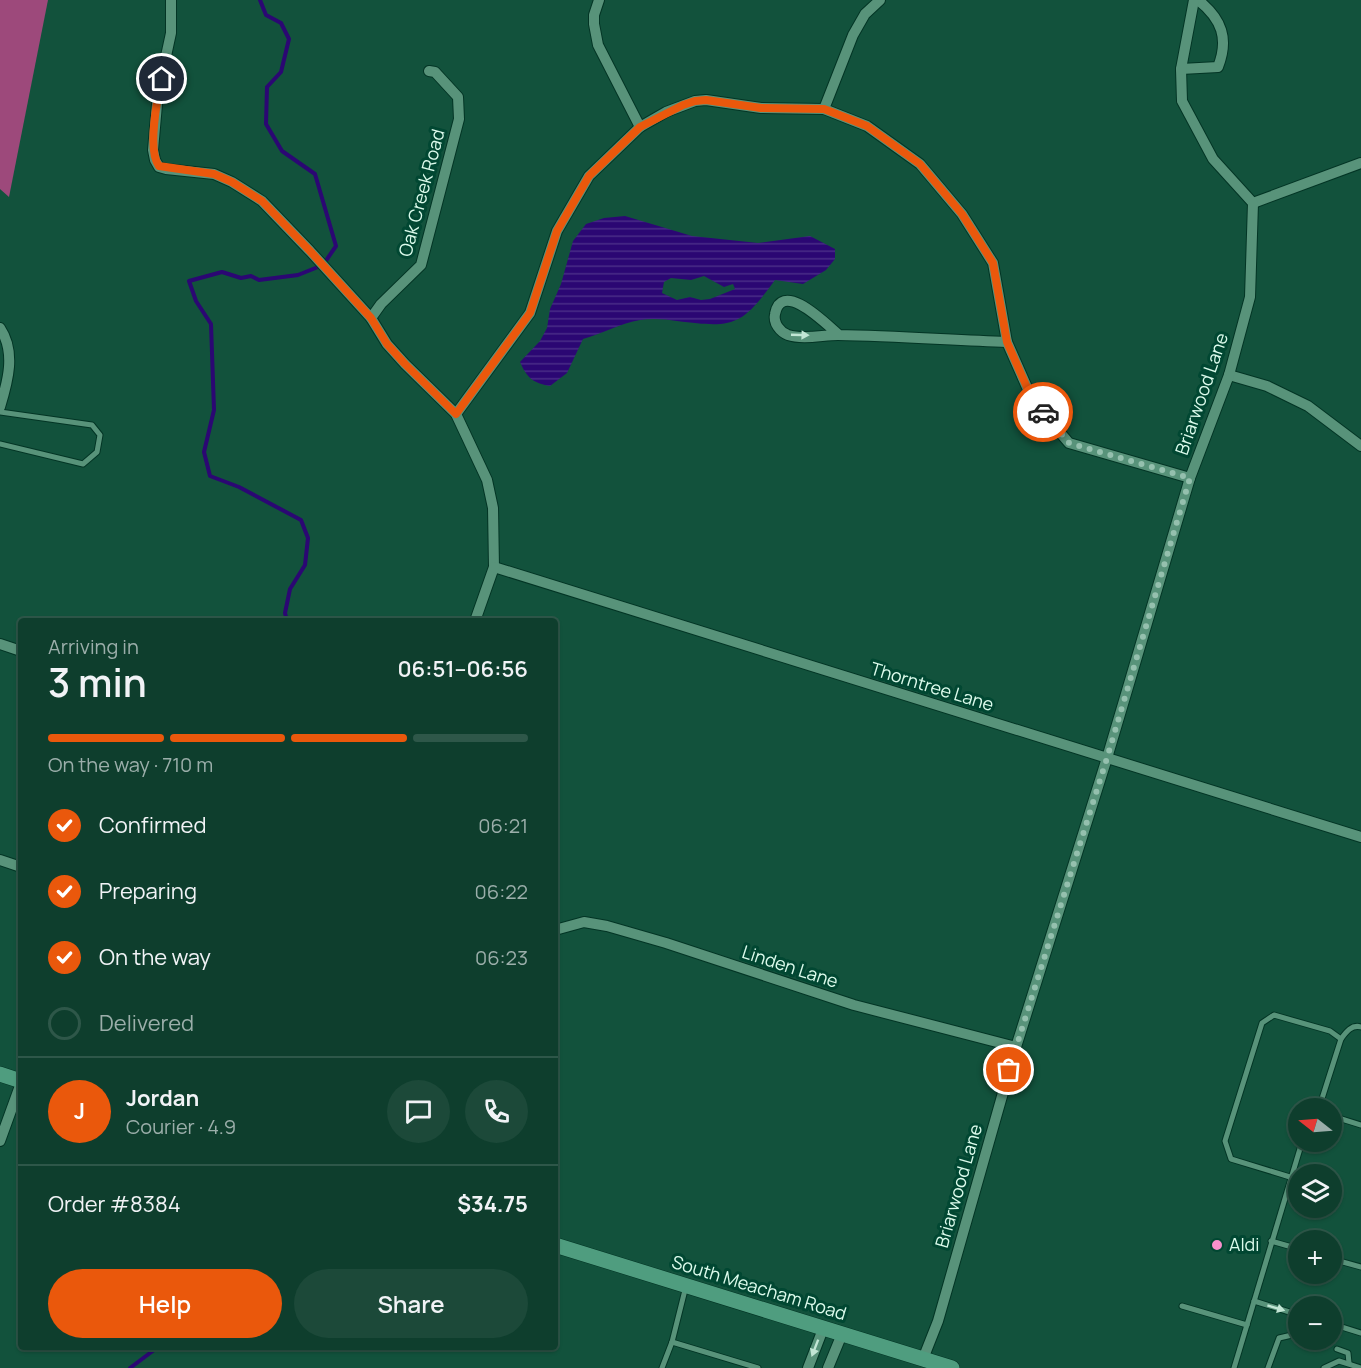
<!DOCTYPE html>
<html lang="en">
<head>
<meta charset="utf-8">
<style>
  :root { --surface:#0e3e2d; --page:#1c4939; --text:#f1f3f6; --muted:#9baeaa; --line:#2e5749; --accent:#ea580c }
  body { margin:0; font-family:Manrope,sans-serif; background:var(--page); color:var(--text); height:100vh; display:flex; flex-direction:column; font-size:22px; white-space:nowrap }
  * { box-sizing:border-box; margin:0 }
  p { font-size:20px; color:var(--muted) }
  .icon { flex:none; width:33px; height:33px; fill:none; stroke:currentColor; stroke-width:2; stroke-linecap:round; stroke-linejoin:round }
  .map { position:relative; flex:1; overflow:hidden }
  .panel { position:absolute; left:18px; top:618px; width:540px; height:732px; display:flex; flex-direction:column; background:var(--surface); border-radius:6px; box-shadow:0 2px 4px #0004,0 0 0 2px var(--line) }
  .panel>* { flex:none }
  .needle { width:39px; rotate:287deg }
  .buttons { position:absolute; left:1288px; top:1098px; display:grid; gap:12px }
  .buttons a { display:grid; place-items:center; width:54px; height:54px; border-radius:50%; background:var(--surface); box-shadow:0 2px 4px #0004,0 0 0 2px var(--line); font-size:30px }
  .pin { position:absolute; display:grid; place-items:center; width:51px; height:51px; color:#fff; margin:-26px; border:3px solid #fff; border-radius:50%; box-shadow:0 2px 6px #0007 }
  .courier { position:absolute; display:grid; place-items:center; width:60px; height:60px; margin:-30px; border:4px solid #ea580c; border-radius:50%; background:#fff; color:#222; box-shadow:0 2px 8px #0007 }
  .overview em { font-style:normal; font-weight:600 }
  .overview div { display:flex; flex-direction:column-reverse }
  .overview { display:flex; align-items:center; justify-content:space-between; height:102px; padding:0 30px }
  h1 { font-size:39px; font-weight:600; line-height:45px }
  .bar { display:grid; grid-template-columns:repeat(4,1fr); gap:9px 6px; align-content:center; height:72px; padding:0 30px }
  .bar i { height:8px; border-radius:4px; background:var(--line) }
  .bar .current { background:var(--accent) }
  .bar p { grid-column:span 4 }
  .line { display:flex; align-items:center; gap:15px; padding:0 30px; border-top:2px solid var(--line) }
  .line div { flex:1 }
  .round { display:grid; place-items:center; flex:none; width:63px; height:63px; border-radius:32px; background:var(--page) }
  ol { padding:0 30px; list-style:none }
  li { display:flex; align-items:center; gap:18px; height:66px }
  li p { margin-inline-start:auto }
  li .icon { padding:6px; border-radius:50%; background:var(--accent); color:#fff; stroke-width:4 }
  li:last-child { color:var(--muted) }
  li i { width:33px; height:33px; border:3px solid var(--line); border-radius:50% }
  .action { display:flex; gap:12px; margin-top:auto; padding:12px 30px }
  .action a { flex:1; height:69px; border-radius:36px; background:var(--accent); color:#fff; font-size:24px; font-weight:600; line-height:69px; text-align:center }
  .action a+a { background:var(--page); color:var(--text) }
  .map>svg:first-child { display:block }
</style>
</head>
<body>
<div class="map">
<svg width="1361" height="1368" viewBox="0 0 1361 1368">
  <defs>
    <pattern id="water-rules" width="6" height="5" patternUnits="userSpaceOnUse" patternTransform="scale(1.5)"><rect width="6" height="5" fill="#2b0773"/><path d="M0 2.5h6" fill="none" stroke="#492c87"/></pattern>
  </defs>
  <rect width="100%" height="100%" fill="#12523c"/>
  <!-- green -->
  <polygon fill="#9d497b" points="0,0 48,0 9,197 0,189"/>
  <!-- water -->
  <path fill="url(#water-rules)" fill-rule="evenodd" d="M625,216L692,236L758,243L810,236L835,249V259L826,270L803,284L775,280C741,327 733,328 677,321C665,319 652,318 640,320C621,323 602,334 583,339L567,373L550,386C533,383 527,378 520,362L540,341L547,328L550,309L561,284L573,241L586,224L604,218ZM704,276L724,287L733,284L735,289L710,299L701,300L690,297L677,300L662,293L664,282L671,278L691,280Z"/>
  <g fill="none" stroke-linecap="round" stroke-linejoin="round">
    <!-- stream -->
    <g stroke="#2b0773" stroke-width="4">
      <polyline points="260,0 266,15 281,23 289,39 281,72 267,87 266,124 282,151 315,174 336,246 323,265 298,275 259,280 251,276 241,278 222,272 189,281 196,301 211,324 214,410 204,452 210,476 239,487 301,520 308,538 305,565 290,589 285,613 287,621"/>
      <polyline points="130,1368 158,1347"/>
    </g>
    <defs>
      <g id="lane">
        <polyline points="0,412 92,425 100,435 97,452 83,464 0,444"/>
        <path d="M1341,1039C1346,1032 1352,1024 1361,1027"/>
        <polyline points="1332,1116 1361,1125"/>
        <polyline points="1290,1177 1231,1159 1225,1141 1262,1023 1274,1015 1330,1031 1341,1039 1319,1108"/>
        <polyline points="1271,1241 1299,1249"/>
        <polyline points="1332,1259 1361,1267"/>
        <polyline points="1254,1301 1299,1315"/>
        <polyline points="1182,1306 1247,1325"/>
        <polyline points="1332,1324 1361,1333"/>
        <polyline points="1307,1340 1308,1340"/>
        <polyline points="672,1342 758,1368"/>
        <polyline points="1337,1349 1348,1353 1349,1363"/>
        <polyline points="662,1368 672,1342 686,1286"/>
        <polyline points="1234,1368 1302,1142"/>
        <polyline points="1268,1368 1279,1338 1292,1335 1299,1337"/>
        <polyline points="1324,1368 1339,1361 1361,1368"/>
      </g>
      <g id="street">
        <polyline points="171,0 171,33 158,93 153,150 155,160 159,167 166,169 214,174 232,182 262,201 310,251 371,318 387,344 405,364 456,414 487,480 493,508 494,567 475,621"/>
        <polyline points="599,0 594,15 594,24 598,45 640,127"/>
        <polyline points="880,0 865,14 853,35 824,109 867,126 920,164 962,214 993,263 1007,342 1033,401 1069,443 1190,478"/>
        <path d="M1181,69L1218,67C1229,39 1222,19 1198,0"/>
        <polyline points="1253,203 1361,163"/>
        <polyline points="371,318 381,304 421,265 459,119 458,97 435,72 429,71"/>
        <path d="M0,328C16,352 8,381 0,407"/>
        <path d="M839,335C828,326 782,278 775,314C773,323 780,332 788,335C803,340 823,335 838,335C895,336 951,340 1007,342"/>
        <polyline points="1229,375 1267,386 1308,406 1361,446"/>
        <polyline points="456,414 530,313 557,231 589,176 640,127 666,112 695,101 706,100 761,108 824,109"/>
        <polyline points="494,567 1361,837"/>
        <polyline points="0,644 21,651"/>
        <polyline points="0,860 21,867"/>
        <polyline points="555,930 584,922 607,926 666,943 854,1005 1016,1047"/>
        <polyline points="0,1141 21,1083"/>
        <polyline points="923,1359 938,1321 1016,1047 1107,758 1190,478 1229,375 1250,297 1253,203 1213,159 1182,101 1181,69 1194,0"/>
        <polyline points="808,1368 823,1329"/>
        <polyline points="828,1368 842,1334"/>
      </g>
      <g id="secondary">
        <polyline points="0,1074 21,1081"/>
        <polyline points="555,1245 952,1368"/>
      </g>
    </defs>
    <!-- lane casing -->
    <use href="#lane" stroke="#033525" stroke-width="7"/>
    <!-- street casing -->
    <use href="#street" stroke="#033525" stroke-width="12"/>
    <!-- secondary casing -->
    <use href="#secondary" stroke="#033525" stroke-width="16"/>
    <!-- lane -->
    <use href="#lane" stroke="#58937a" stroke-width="5"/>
    <!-- street -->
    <use href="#street" stroke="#58937a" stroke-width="10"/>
    <!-- secondary -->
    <use href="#secondary" stroke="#4f9d7f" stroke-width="15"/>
  </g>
  <!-- one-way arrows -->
  <defs><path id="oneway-solid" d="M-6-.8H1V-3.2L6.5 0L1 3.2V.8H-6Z" transform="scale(1.5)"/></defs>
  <g fill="#c2e6d5">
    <use href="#oneway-solid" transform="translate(800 335) rotate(2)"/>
    <use href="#oneway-solid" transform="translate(1276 1308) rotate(17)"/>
    <use href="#oneway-solid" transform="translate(815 1348) rotate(111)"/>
  </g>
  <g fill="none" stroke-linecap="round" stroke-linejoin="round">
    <!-- done -->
    <polyline stroke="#95c0ae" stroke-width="6" stroke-dasharray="0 10.8" points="1009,1070 1107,758 1190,478 1069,443 1043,412"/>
    <!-- route -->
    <path stroke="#ea580c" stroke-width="8" d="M162,79C157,99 147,150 159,166L214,174L232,182L262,201L310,251L371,318L387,344L405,364L456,414L530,313L557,231L589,176L640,127L683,105L695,101L706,100L761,108L824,109L867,126L920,164L962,214L993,263L1007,342L1033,401L1043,412"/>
  </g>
  <!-- markers -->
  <circle fill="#f890cc" stroke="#014732" stroke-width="2" cx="1217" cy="1245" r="6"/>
  <g text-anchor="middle" stroke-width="6" stroke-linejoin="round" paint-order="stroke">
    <!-- street labels -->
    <g font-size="18" fill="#dcfbec" stroke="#014732">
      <text transform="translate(422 193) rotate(-75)" y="6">Oak Creek Road</text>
      <text transform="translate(1202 394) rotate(-71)" y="6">Briarwood Lane</text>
      <text transform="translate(932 687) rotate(17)" y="6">Thorntree Lane</text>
      <text transform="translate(790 967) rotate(18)" y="6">Linden Lane</text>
      <text transform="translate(959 1186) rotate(-74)" y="6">Briarwood Lane</text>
      <text transform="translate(759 1288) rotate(17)" y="6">South Meacham Road</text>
    </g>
    <!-- poi labels -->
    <g font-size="18" fill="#dcfbec" stroke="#014732" text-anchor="start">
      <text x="1229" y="1251">Aldi</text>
    </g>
  </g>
</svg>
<div class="buttons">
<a><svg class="needle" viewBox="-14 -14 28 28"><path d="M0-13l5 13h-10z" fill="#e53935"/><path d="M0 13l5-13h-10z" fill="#9baeaa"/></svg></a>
<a><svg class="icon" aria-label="layers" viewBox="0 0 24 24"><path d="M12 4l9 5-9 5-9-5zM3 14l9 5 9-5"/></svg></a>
<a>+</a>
<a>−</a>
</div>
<div class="pin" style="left:1009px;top:1070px;background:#ea580c"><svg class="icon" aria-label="bag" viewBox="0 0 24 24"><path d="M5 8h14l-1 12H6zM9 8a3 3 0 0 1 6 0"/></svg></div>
<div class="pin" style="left:162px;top:79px;background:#1f2937"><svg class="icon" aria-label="home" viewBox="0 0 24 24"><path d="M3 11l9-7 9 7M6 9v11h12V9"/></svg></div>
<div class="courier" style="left:1043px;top:412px"><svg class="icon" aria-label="car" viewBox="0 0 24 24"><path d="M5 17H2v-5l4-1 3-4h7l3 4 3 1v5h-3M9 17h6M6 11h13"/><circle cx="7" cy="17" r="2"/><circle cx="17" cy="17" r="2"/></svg></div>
<section class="panel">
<div class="overview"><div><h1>3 min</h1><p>Arriving in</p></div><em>06:51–06:56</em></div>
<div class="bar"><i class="current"></i><i class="current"></i><i class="current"></i><i></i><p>On the way · 710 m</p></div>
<ol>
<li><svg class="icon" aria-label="check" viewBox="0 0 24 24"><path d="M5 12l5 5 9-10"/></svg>Confirmed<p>06:21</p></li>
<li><svg class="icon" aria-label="check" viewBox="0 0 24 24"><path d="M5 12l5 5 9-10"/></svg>Preparing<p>06:22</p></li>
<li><svg class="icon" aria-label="check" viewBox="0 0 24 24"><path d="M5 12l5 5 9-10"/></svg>On the way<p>06:23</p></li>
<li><i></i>Delivered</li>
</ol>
<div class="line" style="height:108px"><b class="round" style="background:var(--accent);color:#fff">J</b><div><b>Jordan</b><p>Courier · 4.9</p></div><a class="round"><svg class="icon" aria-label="chat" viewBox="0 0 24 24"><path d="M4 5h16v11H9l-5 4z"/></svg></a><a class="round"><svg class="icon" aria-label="phone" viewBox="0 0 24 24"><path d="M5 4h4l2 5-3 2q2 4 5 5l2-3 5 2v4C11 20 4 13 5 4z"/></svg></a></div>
<div class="line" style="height:78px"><div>Order #8384</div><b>$34.75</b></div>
<div class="action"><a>Help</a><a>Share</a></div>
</section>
</div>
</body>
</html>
